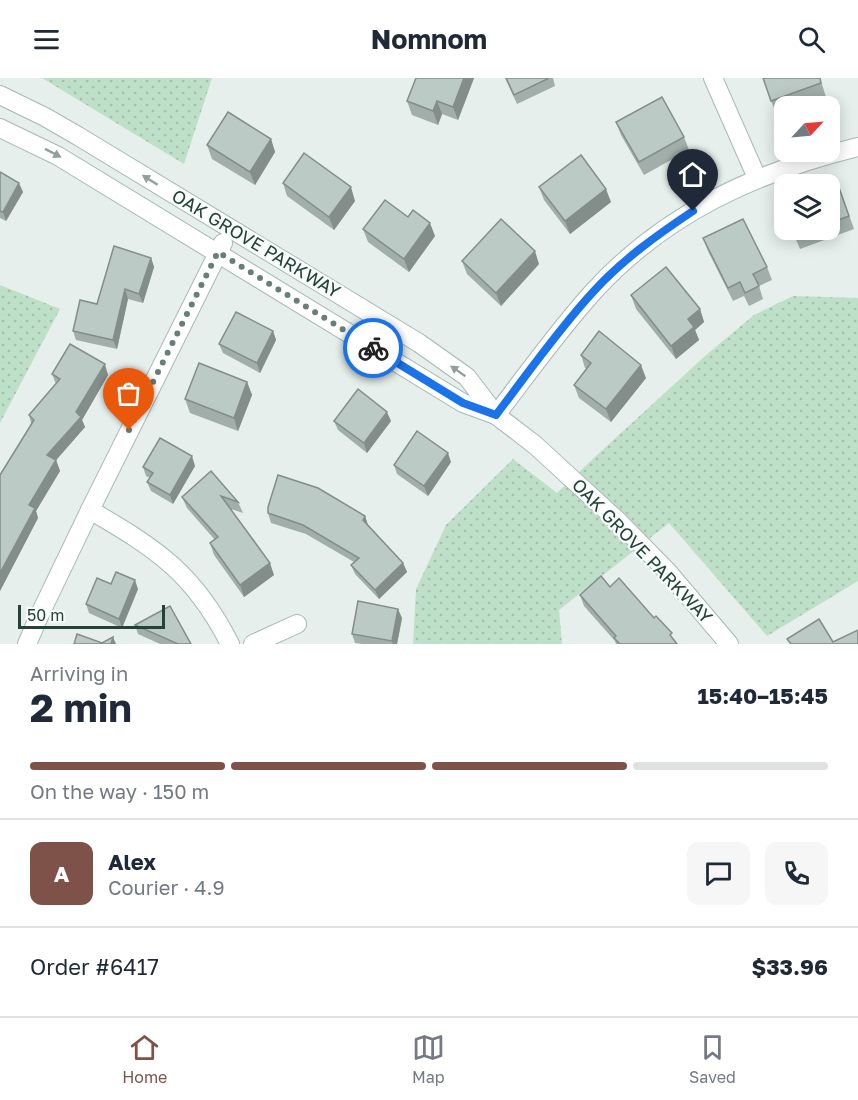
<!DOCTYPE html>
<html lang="en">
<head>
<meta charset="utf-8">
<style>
  :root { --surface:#fff; --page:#f6f6f7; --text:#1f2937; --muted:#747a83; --line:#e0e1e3; --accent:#7f5249 }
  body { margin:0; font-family:"Golos Text",sans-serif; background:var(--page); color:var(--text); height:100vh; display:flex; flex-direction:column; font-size:22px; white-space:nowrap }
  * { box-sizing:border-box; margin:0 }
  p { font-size:20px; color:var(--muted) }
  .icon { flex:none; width:33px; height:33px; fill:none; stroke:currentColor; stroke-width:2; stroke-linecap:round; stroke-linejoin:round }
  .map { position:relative; height:566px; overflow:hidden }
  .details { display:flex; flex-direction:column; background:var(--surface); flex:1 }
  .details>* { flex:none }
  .needle { width:39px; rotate:64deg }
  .tools { position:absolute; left:774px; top:18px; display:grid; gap:12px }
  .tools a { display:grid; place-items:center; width:66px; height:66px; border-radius:12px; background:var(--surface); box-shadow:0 3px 15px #0003; font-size:30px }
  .scale { position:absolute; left:18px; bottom:15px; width:147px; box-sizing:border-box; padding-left:6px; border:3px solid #24423a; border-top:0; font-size:16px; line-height:21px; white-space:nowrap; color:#24423a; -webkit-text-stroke:4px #f7fbf9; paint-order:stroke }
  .pin { position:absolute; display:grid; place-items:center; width:51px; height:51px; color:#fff; margin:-62px -26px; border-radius:50% 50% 50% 0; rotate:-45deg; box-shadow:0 0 6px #0007 }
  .pin .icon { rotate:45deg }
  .courier { position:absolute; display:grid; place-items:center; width:60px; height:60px; margin:-30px; border:4px solid #1a73e8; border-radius:50%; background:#fff; color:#222; box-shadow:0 2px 8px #0007 }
  .headline em { font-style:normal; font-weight:700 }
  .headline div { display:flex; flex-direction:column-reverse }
  .headline { display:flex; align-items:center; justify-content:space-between; height:102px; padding:0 30px }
  h1 { font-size:39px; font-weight:700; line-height:45px }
  .bar { display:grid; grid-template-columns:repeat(4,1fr); gap:9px 6px; align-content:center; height:72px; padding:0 30px }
  .bar i { height:8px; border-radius:4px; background:var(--line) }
  .bar .current { background:var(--accent) }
  .bar p { grid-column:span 4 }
  .line { display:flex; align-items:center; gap:15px; padding:0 30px; border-top:2px solid var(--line) }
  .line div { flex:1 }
  .round { display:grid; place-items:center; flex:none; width:63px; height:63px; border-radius:12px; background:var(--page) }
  header { display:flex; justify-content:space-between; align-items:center; height:78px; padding:0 30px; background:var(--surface); font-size:27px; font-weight:700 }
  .dock { display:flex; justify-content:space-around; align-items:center; height:84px; border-top:2px solid var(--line); background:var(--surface); font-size:16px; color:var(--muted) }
  .dock a { display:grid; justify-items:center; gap:3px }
  .dock .current { color:var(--accent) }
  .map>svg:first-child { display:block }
</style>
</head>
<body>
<header><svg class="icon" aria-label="menu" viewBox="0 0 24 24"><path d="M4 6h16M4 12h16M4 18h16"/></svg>Nomnom<svg class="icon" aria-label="search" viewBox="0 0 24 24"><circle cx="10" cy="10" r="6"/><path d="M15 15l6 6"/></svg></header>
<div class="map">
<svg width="858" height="566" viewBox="0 0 858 566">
  <defs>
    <pattern id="grass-dots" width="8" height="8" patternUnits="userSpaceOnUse" patternTransform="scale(1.5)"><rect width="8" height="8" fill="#bfe0c8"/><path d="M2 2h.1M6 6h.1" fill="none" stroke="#a4c1ad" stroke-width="1.8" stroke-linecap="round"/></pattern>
  </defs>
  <rect width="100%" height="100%" fill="#e6efeb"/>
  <!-- grass -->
  <g fill="url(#grass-dots)">
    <polygon points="42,0 212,0 184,86"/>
    <polygon points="0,207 60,231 0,345"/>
    <polygon points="793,218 858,220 858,503 767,558 669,445 559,532 562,566 413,566 416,511 446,447 513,381 557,415 596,378 705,278 754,237"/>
  </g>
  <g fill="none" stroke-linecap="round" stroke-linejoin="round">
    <defs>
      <g id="minor">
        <polyline points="713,0 757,100"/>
        <polyline points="0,17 45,39 78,58 419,265 467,299 496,337 535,367 619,444 668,494 729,566"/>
        <polyline points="0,50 58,78 463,325 496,337"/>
        <path d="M496,337C528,295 558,253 593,214C665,135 756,94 858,69"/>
        <path d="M90,432C157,471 194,495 230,566"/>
        <polyline points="27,566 40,536 90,432 223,165"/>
        <polyline points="253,566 297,546"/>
      </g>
    </defs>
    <!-- minor casing -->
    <use href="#minor" stroke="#a8b8b2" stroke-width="20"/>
    <!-- minor -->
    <use href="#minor" stroke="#fff" stroke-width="18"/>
  </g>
  <!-- wall -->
  <g fill="#a1aea9">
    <polygon points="474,0 458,42 442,36 438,47 412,37 407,23"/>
    <polygon points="505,0 553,0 555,8 517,26"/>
    <polygon points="763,0 820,0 826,19 797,28 784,28 784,33 776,36"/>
    <polygon points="616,44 684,59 689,72 644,97 621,57"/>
    <polygon points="271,61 275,74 255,107 212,81 207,67"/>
    <polygon points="0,94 23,114 6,143 0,140"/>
    <polygon points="837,104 854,151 800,171 792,152 830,152 830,107"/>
    <polygon points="283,105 355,123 334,152 287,118"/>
    <polygon points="539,109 611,124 570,156 544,122"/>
    <polygon points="363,151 435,158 409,194 368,164"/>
    <polygon points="703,160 767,189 772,202 759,208 763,221 749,228 744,218 733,223 708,173"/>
    <polygon points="151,180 154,189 143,225 128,221 117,271 76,262 73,253 97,226"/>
    <polygon points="462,183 539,186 501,228 467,196"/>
    <polygon points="631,217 700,231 704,244 695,252 699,262 676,281 636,231"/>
    <polygon points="273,253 276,262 260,295 223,275 219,266"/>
    <polygon points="581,277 646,300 611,344 579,320 574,307 587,291 585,290"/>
    <polygon points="52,296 108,297 82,342 85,349 56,382 60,393 36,433 38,440 0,513 31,345 29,337 56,306"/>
    <polygon points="247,304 252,317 238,353 190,335 185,321"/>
    <polygon points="334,343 391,343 367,375 338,352"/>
    <polygon points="451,384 428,418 397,396 394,387"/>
    <polygon points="195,388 173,426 151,413 147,404 150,400 146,398 143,389"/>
    <polygon points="211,393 238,424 243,435 231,431 274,497 244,519 214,477 210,465 215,462 187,430 182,419"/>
    <polygon points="268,435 365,438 368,448 403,485 407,494 379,521 355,496 351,487 354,484 306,456 271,445"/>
    <polygon points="111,506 138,511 122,550 89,535 86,526"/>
    <polygon points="610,509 675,562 677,566 616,566 615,563 584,528 580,517"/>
    <polygon points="402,540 397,566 362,566 355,565 352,556"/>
    <polygon points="135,547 191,566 160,566 138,556"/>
  </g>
  <!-- shaded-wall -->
  <g fill="#838d89">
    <polygon points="464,0 474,0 458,42 453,29"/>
    <polygon points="437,23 442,36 438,47 433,33"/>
    <polygon points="271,61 275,74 255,107 250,94"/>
    <polygon points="19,105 23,114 6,143 3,134"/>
    <polygon points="351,109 355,123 334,152 329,139"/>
    <polygon points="606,111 611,124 570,156 565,143"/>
    <polygon points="430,145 435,158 409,194 404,181"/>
    <polygon points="535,173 539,186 501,228 496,215"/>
    <polygon points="151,180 154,189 143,225 139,216"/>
    <polygon points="125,211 128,221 117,271 113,262"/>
    <polygon points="700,231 704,244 695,252 699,262 676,281 671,268 688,241"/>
    <polygon points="273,253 276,262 260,295 257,285"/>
    <polygon points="105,286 108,297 82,342 85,349 51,388 47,377 76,334"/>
    <polygon points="641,287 646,300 611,344 606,331"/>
    <polygon points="247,304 252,317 238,353 234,340"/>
    <polygon points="387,334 391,343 367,375 364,365"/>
    <polygon points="448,375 451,384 428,418 424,408"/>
    <polygon points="192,378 195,388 173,426 170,417"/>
    <polygon points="56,382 60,393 36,433 38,440 0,513 0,495 29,427"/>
    <polygon points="365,438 368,447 366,451 363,442"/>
    <polygon points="270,485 274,497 244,519 240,507"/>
    <polygon points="403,485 407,494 379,521 375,512"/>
    <polygon points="135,502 138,511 122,550 119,541"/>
    <polygon points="398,531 402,540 397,566 393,566 392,563"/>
    <polygon points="113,559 116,566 111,566"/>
  </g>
  <!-- building -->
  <g fill="#bbcac4" stroke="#838d89" stroke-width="1.5">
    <polygon points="416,0 464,0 453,29 437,23 433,33 407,23"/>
    <polygon points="506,0 549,0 514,17"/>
    <polygon points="763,0 820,0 821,5 771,23"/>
    <polygon points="662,19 684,59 639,84 616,44"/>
    <polygon points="228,34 271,61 250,94 207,67"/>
    <polygon points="304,75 351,109 329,139 283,105"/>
    <polygon points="581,77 606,111 565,143 539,109"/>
    <polygon points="0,94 19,105 3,134 0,133"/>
    <polygon points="837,104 849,138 830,145 830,107"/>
    <polygon points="385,122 408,139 413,132 430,145 404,181 363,151"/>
    <polygon points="501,141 535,173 496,215 462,183"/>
    <polygon points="743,141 767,189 753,196 759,208 745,215 740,204 728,210 703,160"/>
    <polygon points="793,152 813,152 795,158"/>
    <polygon points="114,168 151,180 139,216 125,211 113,262 73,253 80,222 97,226"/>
    <polygon points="666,189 700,231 688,241 694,249 671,268 631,217"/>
    <polygon points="236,234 273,253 257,285 219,266"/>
    <polygon points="599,253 641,287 606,331 574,307 591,285 581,277"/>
    <polygon points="70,266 105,286 76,334 81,339 47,377 56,382 29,427 35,430 0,495 0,397 34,342 29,337 60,301 52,296"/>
    <polygon points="199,285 247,304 234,340 185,321"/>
    <polygon points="358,311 387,334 364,365 334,343"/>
    <polygon points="417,353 448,375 424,408 394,387"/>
    <polygon points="160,360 192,378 170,417 147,404 153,395 143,389"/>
    <polygon points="211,393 238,424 221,418 270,485 240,507 210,465 218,459 182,419"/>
    <polygon points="278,397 318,410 365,438 363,442 403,485 375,512 351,487 359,480 303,447 268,435 268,429"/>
    <polygon points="116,494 135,502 119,541 86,526 97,500 111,506"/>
    <polygon points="601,498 610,509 619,500 654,540 656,538 672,555 670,557 677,566 620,566 614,560 616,558 580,517"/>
    <polygon points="358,523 398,531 392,563 352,556"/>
    <polygon points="170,528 191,566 178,566 135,547"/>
    <polygon points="819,541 833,564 858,552 858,566 791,566 787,561"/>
    <polygon points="77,556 102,565 113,559 111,566 74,566"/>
  </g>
  <!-- one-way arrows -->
  <defs><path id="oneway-solid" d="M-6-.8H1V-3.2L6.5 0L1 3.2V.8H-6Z" transform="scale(1.5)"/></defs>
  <g fill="#92a09c">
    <use href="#oneway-solid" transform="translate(53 75) rotate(27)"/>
    <use href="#oneway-solid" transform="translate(150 102) rotate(-148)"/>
    <use href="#oneway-solid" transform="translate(458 293) rotate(-145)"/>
  </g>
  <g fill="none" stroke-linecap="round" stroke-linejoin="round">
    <!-- done -->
    <polyline stroke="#687f78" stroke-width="6" stroke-dasharray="0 10.8" points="129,352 218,174 373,270"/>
    <!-- route -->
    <path stroke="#1a73e8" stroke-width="8" d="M373,270L463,325L496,337C528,295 558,252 593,214C622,182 657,157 693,133"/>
  </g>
  <g text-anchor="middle" stroke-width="4.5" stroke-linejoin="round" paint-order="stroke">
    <!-- street labels -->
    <g font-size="18" fill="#24423a" stroke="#f7fbf9">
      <text transform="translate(256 166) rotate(31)" y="6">OAK GROVE PARKWAY</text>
      <text transform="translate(642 473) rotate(46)" y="6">OAK GROVE PARKWAY</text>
    </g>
  </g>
</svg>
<div class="tools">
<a><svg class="needle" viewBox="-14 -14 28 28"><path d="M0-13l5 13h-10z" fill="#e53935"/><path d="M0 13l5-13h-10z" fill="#747a83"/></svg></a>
<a><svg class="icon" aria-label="layers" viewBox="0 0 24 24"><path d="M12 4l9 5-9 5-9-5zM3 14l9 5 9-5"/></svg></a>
</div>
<div class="scale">50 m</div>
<div class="pin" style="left:129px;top:352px;background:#ea580c"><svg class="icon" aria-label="bag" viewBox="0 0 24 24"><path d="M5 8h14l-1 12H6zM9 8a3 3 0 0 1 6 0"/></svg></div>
<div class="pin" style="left:693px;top:133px;background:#1f2937"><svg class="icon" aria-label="home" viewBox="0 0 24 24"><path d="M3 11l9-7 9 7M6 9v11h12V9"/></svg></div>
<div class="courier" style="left:373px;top:270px"><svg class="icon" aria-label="bike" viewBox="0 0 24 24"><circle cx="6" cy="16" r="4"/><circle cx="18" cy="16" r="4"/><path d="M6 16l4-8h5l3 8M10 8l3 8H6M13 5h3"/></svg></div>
</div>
<section class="details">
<div class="headline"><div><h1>2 min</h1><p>Arriving in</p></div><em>15:40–15:45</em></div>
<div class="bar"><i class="current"></i><i class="current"></i><i class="current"></i><i></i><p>On the way · 150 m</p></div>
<div class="line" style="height:108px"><b class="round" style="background:var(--accent);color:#fff">A</b><div><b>Alex</b><p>Courier · 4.9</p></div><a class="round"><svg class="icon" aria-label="chat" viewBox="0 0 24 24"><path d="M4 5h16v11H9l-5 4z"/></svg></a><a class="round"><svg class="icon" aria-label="phone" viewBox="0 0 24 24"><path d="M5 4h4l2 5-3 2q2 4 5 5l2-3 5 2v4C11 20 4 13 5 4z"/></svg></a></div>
<div class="line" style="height:78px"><div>Order #6417</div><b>$33.96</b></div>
</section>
<nav class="dock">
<a class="current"><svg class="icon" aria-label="home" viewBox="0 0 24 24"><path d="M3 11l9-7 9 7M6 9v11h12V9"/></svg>Home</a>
<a><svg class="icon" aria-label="map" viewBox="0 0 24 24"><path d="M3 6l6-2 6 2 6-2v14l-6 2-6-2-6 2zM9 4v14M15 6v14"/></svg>Map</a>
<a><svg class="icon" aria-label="saved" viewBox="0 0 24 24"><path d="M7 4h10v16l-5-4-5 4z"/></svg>Saved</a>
</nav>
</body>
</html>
